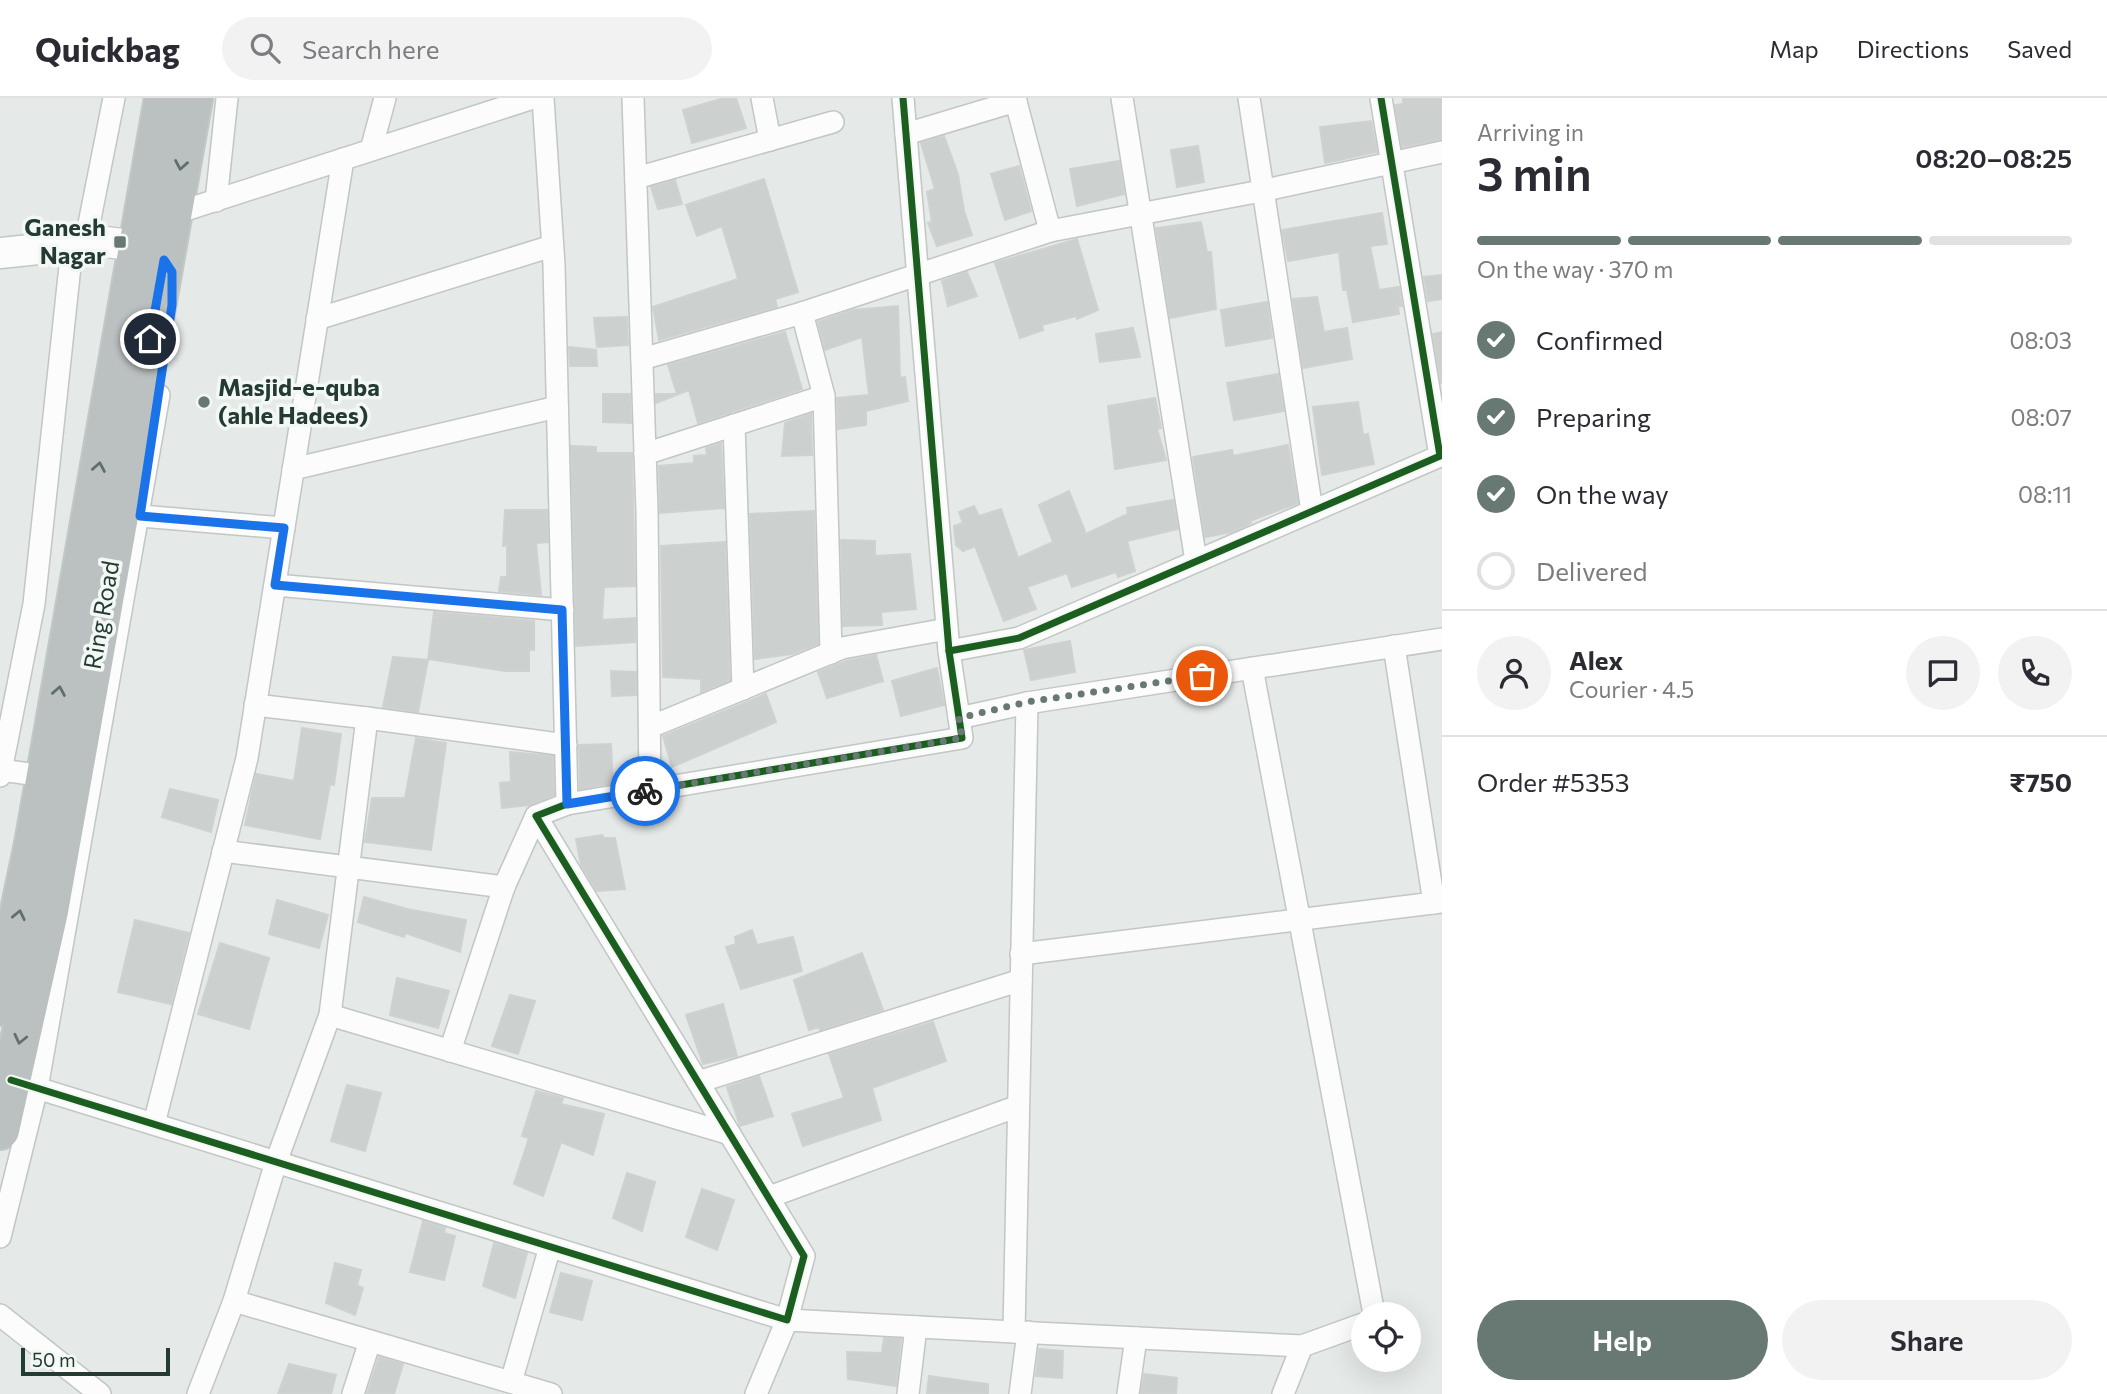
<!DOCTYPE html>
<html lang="en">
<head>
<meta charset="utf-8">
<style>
  :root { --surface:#fff; --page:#f2f2f3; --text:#2b2b33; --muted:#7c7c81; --line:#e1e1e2; --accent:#687873 }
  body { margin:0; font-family:Commissioner,sans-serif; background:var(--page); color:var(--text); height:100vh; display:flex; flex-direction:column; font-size:26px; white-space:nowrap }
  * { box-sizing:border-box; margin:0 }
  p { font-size:23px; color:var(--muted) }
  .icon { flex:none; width:38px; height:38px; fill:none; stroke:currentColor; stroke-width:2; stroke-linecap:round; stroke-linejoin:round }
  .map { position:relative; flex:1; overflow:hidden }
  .side { display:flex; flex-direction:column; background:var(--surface); width:665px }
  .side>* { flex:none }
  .tools { position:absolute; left:1351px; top:1204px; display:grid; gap:14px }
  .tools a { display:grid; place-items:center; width:70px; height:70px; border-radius:50%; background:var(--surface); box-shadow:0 7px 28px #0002; font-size:35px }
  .scale { position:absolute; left:21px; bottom:18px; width:149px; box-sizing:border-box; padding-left:7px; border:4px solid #243b34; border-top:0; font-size:19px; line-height:24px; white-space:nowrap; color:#243b34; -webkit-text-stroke:5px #f3f8f5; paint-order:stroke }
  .pin { position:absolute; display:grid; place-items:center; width:60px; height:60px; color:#fff; margin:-30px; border:4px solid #fff; border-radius:50%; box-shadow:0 2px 7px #0007 }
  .courier { position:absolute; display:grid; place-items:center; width:70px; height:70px; margin:-35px; border:5px solid #1a73e8; border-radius:50%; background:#fff; color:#222; box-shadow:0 2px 9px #0007 }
  .headline em { font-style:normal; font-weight:600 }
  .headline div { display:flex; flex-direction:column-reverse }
  .headline { display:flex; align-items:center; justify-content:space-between; height:119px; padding:0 35px }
  h1 { font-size:46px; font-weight:600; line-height:52px }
  .bar { display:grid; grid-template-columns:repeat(4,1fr); gap:10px 7px; align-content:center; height:84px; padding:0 35px }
  .bar i { height:9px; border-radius:5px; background:var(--line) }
  .bar .active { background:var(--accent) }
  .bar p { grid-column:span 4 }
  .line { display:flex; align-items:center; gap:18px; padding:0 35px; border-top:2px solid var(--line) }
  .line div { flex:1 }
  .round { display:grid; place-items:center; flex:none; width:74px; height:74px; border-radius:37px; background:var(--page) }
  ol { padding:0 35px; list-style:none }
  li { display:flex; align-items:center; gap:21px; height:77px }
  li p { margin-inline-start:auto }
  li .icon { padding:7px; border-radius:50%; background:var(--accent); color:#fff; stroke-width:4 }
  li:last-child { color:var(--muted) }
  li i { width:38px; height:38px; border:4px solid var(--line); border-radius:50% }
  .primary-button { display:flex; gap:14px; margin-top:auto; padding:14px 35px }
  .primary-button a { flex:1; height:80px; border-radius:42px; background:var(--accent); color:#fff; font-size:28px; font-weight:600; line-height:80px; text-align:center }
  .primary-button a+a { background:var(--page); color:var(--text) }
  header { display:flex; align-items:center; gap:42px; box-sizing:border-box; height:98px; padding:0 35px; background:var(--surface); border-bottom:2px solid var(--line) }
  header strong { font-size:33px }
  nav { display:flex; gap:38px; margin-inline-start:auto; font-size:24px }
  .search { width:490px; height:63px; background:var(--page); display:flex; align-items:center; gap:18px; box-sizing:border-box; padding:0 24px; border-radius:38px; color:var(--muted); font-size:26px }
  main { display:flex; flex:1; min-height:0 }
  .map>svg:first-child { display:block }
</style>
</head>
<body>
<header>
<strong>Quickbag</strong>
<div class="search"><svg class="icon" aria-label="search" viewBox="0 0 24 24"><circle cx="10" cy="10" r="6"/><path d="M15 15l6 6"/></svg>Search here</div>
<nav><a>Map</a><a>Directions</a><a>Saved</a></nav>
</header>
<main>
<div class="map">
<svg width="1442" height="1296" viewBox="0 0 1442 1296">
  <rect width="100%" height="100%" fill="#e5e9e7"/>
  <!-- building -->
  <g fill="#ccd0ce" stroke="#ced2d0" stroke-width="2">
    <polygon points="724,0 736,0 746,30 692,45 683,12"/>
    <polygon points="1403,0 1442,0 1442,41 1402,49 1395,7 1403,6"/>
    <polygon points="1371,23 1377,54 1325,65 1320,29"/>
    <polygon points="944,38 958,77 964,113 972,137 937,148 928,125 932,124 927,94 935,91 921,45"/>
    <polygon points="1198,48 1204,84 1177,89 1171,52"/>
    <polygon points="1119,63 1124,96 1077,108 1070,71"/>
    <polygon points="1019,68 1031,113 1005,122 991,76"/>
    <polygon points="764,81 798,194 775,201 777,209 659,242 653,209 738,181 722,128 697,138 686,107"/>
    <polygon points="675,82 682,106 658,111 651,89"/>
    <polygon points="1382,115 1387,146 1370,148 1379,192 1399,189 1402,208 1398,208 1399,216 1353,224 1347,192 1343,192 1339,154 1288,163 1282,132"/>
    <polygon points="1201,124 1207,154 1211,154 1216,211 1170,220 1156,130"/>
    <polygon points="1077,141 1098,212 1077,221 1076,218 1042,227 1043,232 1020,240 995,165"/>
    <polygon points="967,174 977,198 948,208 942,183"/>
    <polygon points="1442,177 1442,201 1428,203 1424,179"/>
    <polygon points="1317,199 1324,234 1347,230 1352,261 1303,270 1293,201"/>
    <polygon points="1267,204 1272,240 1226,248 1221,212"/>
    <polygon points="898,208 900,280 905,279 908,303 866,313 866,327 838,331 837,300 869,297 862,239 825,252 818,224 853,212"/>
    <polygon points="627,219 628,247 597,249 594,220"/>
    <polygon points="1133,230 1140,259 1100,264 1096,236"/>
    <polygon points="785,234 802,291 698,325 689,292 656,305 656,296 677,296 668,267"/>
    <polygon points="1442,234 1442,285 1441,285 1433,236"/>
    <polygon points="569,249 596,252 597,268 570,268"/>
    <polygon points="1278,276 1284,313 1234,322 1227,285"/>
    <polygon points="603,296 630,296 631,325 603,324"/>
    <polygon points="1155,300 1161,330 1157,331 1166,362 1115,371 1108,308"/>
    <polygon points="1358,304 1363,337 1368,336 1374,366 1322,377 1313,309"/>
    <polygon points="811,316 812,357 782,358 785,325"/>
    <polygon points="721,345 724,410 660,415 659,368 694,365 694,358 707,357 706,350"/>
    <polygon points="1288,347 1298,405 1250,423 1251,425 1232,434 1205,439 1193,359 1232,352 1233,358"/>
    <polygon points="571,348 596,349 596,355 632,355 635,488 604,489 602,522 635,520 635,544 576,548"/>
    <polygon points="1069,393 1086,436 1128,416 1127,410 1173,402 1178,431 1127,443 1135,473 1118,479 1116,474 1072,489 1067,475 1027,489 1036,511 1004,523 975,448 963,453 956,447 954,428 963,425 959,414 974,408 979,418 1001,411 1018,460 1053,444 1039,407"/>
    <polygon points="505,412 547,412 548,444 536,445 541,497 499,493 501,479 507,479 507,447 503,448"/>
    <polygon points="814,413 818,546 792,556 755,561 750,416"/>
    <polygon points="841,442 875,443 875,458 910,456 916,511 881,514 882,527 843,528"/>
    <polygon points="725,444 730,582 701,594 701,581 663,579 661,448"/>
    <polygon points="434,514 534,523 534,552 529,552 529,573 505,573 428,561"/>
    <polygon points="1070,543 1075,574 1031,582 1024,552"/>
    <polygon points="876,557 883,583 827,600 818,574 846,563"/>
    <polygon points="393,559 428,562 418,614 383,609"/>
    <polygon points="937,570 944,607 901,618 892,583"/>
    <polygon points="611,573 636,574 636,597 612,598"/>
    <polygon points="766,596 776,624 672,669 663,638"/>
    <polygon points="302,630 341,636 334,687 330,686 320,741 245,727 256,676 294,683"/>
    <polygon points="416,640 446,645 431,752 365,744 372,700 405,700"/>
    <polygon points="611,646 613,685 580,691 579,647"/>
    <polygon points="510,654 553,658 554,697 530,707 502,710 500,685 511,684"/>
    <polygon points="170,691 218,702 211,734 162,719"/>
    <polygon points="602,737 604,740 615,740 625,791 597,793 581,767 576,741"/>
    <polygon points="364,799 407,811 466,822 460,854 406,835 404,839 358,824"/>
    <polygon points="277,802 328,817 319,850 269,836"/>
    <polygon points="135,822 189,835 171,906 118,894"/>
    <polygon points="752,832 757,847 793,839 802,873 741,891 726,849 736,846 735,839"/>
    <polygon points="220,845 269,860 249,931 198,916"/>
    <polygon points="862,855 883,912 820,932 819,929 809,932 794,882"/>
    <polygon points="397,880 449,893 438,930 390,917"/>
    <polygon points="510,897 535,903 518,956 492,948"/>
    <polygon points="723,906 737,958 703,966 686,917"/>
    <polygon points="933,924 946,963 872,990 881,1022 803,1048 792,1016 844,1000 829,956"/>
    <polygon points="759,978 773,1018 740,1028 727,989"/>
    <polygon points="347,987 381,995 365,1053 331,1043"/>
    <polygon points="536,993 563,1000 561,1006 604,1016 593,1057 561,1044 543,1098 514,1086 529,1040 522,1038"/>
    <polygon points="627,1075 655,1084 642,1133 613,1120"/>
    <polygon points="702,1091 734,1102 717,1152 686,1139"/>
    <polygon points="423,1123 445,1130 444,1135 455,1138 444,1182 410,1174"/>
    <polygon points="494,1145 527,1155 515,1200 483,1188"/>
    <polygon points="335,1165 361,1172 357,1187 363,1190 355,1217 326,1205"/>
    <polygon points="561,1175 592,1183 582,1222 550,1214"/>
    <polygon points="884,1240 901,1241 896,1288 848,1281 847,1254 882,1255"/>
    <polygon points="1039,1251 1063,1253 1062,1280 1036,1278"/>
    <polygon points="379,1259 403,1266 394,1296 367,1296"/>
    <polygon points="289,1266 336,1277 331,1296 278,1296"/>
    <polygon points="1144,1276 1177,1280 1176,1296 1141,1296"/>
    <polygon points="929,1278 988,1286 988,1296 927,1296"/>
  </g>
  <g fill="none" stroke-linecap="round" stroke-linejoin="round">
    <defs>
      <g id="street">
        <polyline points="543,0 554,167 567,706"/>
        <polyline points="633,0 647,413 650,692"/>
        <polyline points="762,0 770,42"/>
        <polyline points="903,0 949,553 1019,540 1440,358 1381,0"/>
        <polyline points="1015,0 1050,133 1261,93 1442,54"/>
        <polyline points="1122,0 1196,463"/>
        <polyline points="1249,0 1312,413"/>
        <polyline points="906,36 1016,3"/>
        <polyline points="371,52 385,0"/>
        <polyline points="636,80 833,24"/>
        <polyline points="216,103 227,0"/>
        <polyline points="173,116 533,0"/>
        <polyline points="85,146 114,0"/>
        <polyline points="802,215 824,298"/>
        <polyline points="317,221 552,148"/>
        <polyline points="642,261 802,215 1050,133"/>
        <polyline points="734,327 743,591"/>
        <polyline points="645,356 824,298 831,555"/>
        <polyline points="293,371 557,309"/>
        <polyline points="129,417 284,430"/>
        <polyline points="275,487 563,512"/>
        <polyline points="1394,548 1434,805"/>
        <polyline points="1252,570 1374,1216"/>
        <polyline points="1027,605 1442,541"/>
        <polyline points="255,607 367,620"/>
        <polyline points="650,629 842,550 947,531"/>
        <polyline points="0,672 45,678"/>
        <polyline points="0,678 34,506 70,168"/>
        <polyline points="223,753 504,789 536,718"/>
        <polyline points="1021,856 1442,804"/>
        <polyline points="330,917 730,1036"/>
        <polyline points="450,953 504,789"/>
        <polyline points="11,982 787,1222 804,1158 536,718 567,706 962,640 949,553"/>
        <polyline points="698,984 1021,882"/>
        <polyline points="154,1026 247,660 343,61"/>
        <polyline points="769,1099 1018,1008"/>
        <polyline points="0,1139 37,990 159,297"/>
        <polyline points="234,1203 551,1296"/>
        <polyline points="0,1217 100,1296"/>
        <polyline points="1014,1234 1302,1248 1283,1296"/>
        <polyline points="1302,1248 1363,1226"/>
        <polyline points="511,1284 550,1149"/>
        <polyline points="198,1296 234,1203 276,1064 330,917 367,620 566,647"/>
        <polyline points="353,1296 370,1243"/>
        <polyline points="756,1296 787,1222 1014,1234 1027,605 959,620"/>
        <polyline points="908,1296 916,1229"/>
        <polyline points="1020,1296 1028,1234"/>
        <polyline points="1128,1296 1136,1240"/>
      </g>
      <polyline id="secondary" points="0,155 106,144 138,148 160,147"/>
      <g id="highway">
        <polyline points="0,908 34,746 164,0"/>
        <polyline points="0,1032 49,813 193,0"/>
      </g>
    </defs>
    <!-- street casing -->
    <use href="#street" stroke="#c2c6c4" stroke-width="24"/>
    <!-- secondary casing -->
    <use href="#secondary" stroke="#c0c7c4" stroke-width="33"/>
    <!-- highway casing -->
    <use href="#highway" stroke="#c1c8c6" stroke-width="42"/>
    <!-- street -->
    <use href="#street" stroke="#fbfcfb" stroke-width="21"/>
    <!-- secondary -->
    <use href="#secondary" stroke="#fbfcfb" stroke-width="30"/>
    <!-- highway -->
    <use href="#highway" stroke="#bbc1c0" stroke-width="38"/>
    <defs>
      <g id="cycleway">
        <polyline points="903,0 949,553 1019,540 1440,358 1381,0"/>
        <polyline points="11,982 787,1222 804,1158 536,718 567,706 962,640 949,553"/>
      </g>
    </defs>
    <!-- cycleway casing -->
    <use href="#cycleway" stroke="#f3f8f5" stroke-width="11"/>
    <!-- cycleway -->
    <use href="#cycleway" stroke="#1b5e20" stroke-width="7"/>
  </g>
  <!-- one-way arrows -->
  <defs><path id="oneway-chevron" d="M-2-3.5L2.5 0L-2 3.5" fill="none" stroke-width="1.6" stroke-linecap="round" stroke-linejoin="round" transform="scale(1.75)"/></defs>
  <g stroke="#60716c">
    <use href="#oneway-chevron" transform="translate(181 67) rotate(100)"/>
    <use href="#oneway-chevron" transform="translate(99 369) rotate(-80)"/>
    <use href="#oneway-chevron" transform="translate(59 593) rotate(-80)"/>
    <use href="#oneway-chevron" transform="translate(19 817) rotate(-78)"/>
    <use href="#oneway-chevron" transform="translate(20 941) rotate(103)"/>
  </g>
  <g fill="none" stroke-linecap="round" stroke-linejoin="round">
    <!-- done -->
    <polyline stroke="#687873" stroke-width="7" stroke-dasharray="0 12.6" points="645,693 962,640 959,620 1027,604 1202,578"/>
    <!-- route -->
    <polyline stroke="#1a73e8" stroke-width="9" points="150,241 164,162 172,174 172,207 140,418 284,430 275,487 562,512 567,706 645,693"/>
  </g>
  <!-- markers -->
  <g fill="#687873" stroke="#f3f8f5" stroke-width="2.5">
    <rect x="113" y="137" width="14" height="14" rx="3.5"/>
    <circle cx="204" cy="304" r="7"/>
  </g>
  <g text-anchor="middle" stroke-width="7" stroke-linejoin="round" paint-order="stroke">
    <!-- poi labels -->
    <g font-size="24" font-weight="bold" fill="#243b34" stroke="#f3f8f5" text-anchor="end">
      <text x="106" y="138">Ganesh<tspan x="106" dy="28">Nagar</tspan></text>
      <text x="218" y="298" text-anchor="start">Masjid-e-quba<tspan x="218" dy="28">(ahle Hadees)</tspan></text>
    </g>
    <!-- street labels -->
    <g font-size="24" fill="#243b34" stroke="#f3f8f5">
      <text transform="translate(102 517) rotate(-80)" y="8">Ring Road</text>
    </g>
  </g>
</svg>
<div class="tools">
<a><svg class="icon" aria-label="locate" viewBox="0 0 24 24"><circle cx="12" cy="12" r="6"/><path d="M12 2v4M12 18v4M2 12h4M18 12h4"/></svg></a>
</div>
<div class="scale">50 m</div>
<div class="pin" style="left:1202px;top:578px;background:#ea580c"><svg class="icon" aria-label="bag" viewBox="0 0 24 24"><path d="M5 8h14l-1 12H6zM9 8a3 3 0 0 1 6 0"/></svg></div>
<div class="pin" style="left:150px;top:241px;background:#1f2937"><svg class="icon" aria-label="home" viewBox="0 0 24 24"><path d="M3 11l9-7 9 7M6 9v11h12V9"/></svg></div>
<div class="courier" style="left:645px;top:693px"><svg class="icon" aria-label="bike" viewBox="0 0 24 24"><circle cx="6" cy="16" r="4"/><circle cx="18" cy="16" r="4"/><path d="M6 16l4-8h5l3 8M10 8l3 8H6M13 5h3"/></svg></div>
</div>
<section class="side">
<div class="headline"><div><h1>3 min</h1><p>Arriving in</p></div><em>08:20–08:25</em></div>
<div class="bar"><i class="active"></i><i class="active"></i><i class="active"></i><i></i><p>On the way · 370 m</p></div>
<ol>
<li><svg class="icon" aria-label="check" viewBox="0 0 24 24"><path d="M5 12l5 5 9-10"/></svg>Confirmed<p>08:03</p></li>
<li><svg class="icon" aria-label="check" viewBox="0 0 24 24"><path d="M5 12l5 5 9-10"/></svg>Preparing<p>08:07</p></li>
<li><svg class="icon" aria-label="check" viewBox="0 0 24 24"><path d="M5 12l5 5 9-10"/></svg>On the way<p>08:11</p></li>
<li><i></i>Delivered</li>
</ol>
<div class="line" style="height:126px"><a class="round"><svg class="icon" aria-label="person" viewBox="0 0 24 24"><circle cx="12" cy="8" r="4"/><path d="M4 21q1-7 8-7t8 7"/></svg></a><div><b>Alex</b><p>Courier · 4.5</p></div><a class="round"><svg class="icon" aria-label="chat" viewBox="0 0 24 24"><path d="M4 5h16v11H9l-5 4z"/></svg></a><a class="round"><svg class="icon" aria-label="phone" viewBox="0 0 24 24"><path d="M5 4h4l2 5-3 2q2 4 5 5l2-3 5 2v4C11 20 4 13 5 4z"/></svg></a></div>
<div class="line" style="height:91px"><div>Order #5353</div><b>₹750</b></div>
<div class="primary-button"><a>Help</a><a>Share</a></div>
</section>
</main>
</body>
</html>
